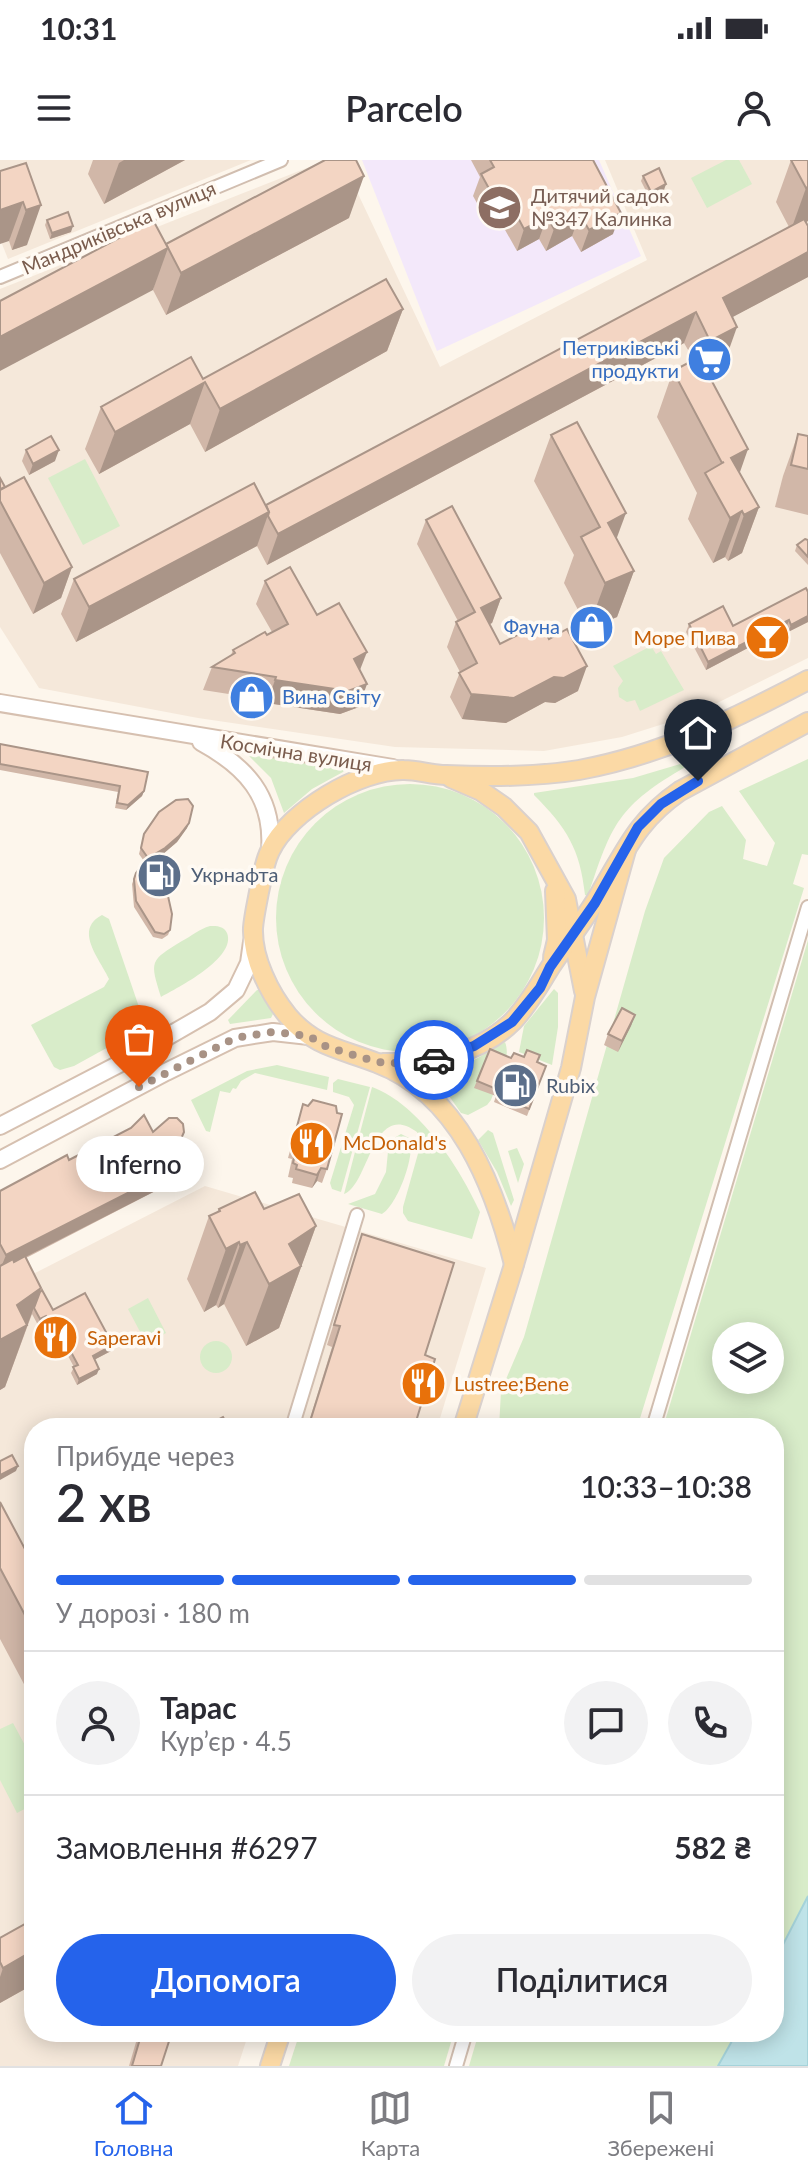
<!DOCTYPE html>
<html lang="uk">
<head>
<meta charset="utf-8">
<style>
  :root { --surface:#fff; --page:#f2f2f3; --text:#2b2b33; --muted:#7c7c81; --line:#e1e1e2; --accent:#2563eb }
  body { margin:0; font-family:Lato,sans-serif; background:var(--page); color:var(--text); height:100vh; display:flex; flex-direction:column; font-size:30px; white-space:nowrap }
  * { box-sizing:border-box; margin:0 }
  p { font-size:26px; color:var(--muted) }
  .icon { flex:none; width:44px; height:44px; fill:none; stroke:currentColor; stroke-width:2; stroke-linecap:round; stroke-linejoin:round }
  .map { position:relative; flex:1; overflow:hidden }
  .drawer { position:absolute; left:24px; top:1258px; width:760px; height:624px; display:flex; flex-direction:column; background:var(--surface); border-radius:32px; box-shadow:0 4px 20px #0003 }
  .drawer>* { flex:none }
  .tools { position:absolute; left:712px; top:1162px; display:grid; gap:16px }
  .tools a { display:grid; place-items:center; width:72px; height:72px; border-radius:50%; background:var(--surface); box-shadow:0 4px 20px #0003; font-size:40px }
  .pin { position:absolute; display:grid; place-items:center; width:68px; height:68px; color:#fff; margin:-82px -34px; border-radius:50% 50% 50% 0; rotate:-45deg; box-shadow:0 0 8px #0007 }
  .pin .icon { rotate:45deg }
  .courier { position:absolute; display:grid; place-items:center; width:80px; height:80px; margin:-40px; border:6px solid #2563eb; border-radius:50%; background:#fff; color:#222; box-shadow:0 2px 10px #0007 }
  .bubble { position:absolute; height:56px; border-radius:28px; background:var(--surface); box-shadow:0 4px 20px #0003; font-size:26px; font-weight:600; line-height:56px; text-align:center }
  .overview em { font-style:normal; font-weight:600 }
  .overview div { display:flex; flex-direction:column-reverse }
  .overview { display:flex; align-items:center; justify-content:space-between; height:136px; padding:0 32px }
  h1 { font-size:52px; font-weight:600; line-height:60px }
  .bar { display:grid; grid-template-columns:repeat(4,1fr); gap:12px 8px; align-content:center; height:96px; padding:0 32px }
  .bar i { height:10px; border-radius:6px; background:var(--line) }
  .bar .selected { background:var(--accent) }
  .bar p { grid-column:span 4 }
  .line { display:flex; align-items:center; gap:20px; padding:0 32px; border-top:2px solid var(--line) }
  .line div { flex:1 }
  .round { display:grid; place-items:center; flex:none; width:84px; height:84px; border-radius:42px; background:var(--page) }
  .cta { display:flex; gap:16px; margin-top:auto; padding:16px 32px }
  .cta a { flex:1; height:92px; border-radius:48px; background:var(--accent); color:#fff; font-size:32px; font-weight:600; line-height:92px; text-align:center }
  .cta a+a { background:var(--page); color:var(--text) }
  .status { display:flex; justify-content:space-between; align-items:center; height:56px; padding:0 40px; background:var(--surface); direction:ltr }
  .status svg { height:22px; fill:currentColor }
  header { display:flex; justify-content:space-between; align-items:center; height:104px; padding:0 32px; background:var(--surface); font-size:36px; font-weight:600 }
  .dock { display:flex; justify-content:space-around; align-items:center; height:112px; border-top:2px solid var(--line); background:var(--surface); font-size:22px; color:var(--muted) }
  .dock a { display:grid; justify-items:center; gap:4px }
  .dock .selected { color:var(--accent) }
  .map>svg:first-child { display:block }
</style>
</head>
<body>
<div class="status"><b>10:31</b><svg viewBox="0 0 49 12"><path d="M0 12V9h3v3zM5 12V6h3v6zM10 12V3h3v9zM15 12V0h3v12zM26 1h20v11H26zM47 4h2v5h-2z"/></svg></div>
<header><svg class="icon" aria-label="menu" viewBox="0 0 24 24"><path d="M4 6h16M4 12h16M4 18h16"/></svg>Parcelo<svg class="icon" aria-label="person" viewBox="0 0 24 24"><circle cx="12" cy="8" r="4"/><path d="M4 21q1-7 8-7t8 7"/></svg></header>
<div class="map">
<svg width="808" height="1906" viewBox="0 0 808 1906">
  <rect width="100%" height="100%" fill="#fdf6ec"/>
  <!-- residential -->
  <g fill="#f5e8da">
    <polygon points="0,0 251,0 8,99 0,79"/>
    <polygon points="327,0 342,0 440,207 647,100 605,0 808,0 808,498 695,554 622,577 544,591 395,587 198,558 39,528 0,467 0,129"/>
    <polygon points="205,1026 486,1108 437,1268 34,1268 34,1872 249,1872 238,1906 0,1906 0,1131"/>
  </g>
  <!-- education -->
  <polygon fill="#f3e8fa" points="362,0 599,0 641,96 437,191"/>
  <!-- green -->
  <g fill="#d8ecc9" fill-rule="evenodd">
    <polygon points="726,0 739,0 752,24 707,48 691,18"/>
    <polygon points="85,299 120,366 83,385 48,318"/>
    <polygon points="651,486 656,494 661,491 684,530 640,551 635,540 627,542 619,537 618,528 623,521 613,506"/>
    <polygon points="244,591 347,606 343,612 312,629 284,653 271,618"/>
    <polygon points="808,599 808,695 802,694 793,724 804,728 637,1268 499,1268 501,1231 524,1177 645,751 664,698 709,652 722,646 746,680 743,699 767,706 775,683 739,631"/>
    <path d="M687,602V606C618,646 612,663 588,736L585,735C580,689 567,668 534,635V633L633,618Z"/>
    <circle cx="410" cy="758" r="134"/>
    <path d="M102,755L109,759L139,847L135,849L141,869L74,906L60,910L54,907L31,865L104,827L109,819C100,799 73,770 102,755Z"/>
    <path d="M210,766C217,766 224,766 227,773C237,798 177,828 161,837C150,801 149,801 182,781C192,776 199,769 210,766Z"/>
    <path d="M808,780V1736L774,1802V1268H663ZM726,1176H770V1220H726Z"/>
    <polygon points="554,829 558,833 558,867 552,905 519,892 524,866"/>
    <polygon points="257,830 262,830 273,854 271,858 230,864 228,860"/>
    <path d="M505,882C512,900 497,923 491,940L487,945L468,955L461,953L435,916L476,899Z"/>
    <polygon points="277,905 329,917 327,930 255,913 241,921 236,929 233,928 230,933 220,931 210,972 206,971 191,940 247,911"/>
    <polygon points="338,919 370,927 341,1032 332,1029 330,1023 354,945 349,937 333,932 333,923"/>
    <path d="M372,927C419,944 460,1008 480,1052L472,1079L408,1061L403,1053V1047L421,983L417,972C372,939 370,1024 344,1034Z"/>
    <polygon points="488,970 493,973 514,1040 511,1046 497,1012 478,980"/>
    <path d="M401,974L409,978C417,993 397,1046 382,1054L348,1044L375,1034L386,1012L389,981Z"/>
    <polygon points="517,988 524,1004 518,1023 508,991"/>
    <polygon points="148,1138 166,1173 146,1183 128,1149"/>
    <circle cx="216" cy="1197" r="16"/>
    <polygon points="13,1563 34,1602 34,1644 17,1653 0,1620 0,1569"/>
    <polygon points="300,1872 454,1872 444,1906 289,1906"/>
    <polygon points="479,1872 737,1872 718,1906 469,1906"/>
  </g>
  <!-- water -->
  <polygon fill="#bfe3e8" stroke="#a5d3da" stroke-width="2" points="808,1736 808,1906 718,1906 737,1872 774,1872 774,1802"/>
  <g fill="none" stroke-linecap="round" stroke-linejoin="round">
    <defs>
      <g id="street">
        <polyline points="0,117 281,0"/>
        <polyline points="292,1268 357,1055"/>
        <polyline points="653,1268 808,747"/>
        <polyline points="456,1906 466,1872"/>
      </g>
      <g id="secondary">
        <polyline points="0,543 393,608"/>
        <path d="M201,582C245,606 274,636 270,690"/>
        <polyline points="0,966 125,901 210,852 236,830 249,803 252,782"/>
        <polyline points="0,1000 166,912 235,878 273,872 309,876"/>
      </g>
      <g id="primary">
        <polyline points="451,618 481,631 504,647 529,672 566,739 584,831"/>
        <polyline points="553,797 557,780 555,731"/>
        <path d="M383,903C428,904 480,894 513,861C529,844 539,825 551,806C568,780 587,757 602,730C627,688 638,660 680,631L808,562"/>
        <path d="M514,1104C494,1025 459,934 377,903C342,889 314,887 288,856C269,833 252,798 253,768C254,756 257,743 259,732C262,719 264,703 270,691C289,651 360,609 404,610C418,610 432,615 446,615C490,617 536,617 579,610C662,595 734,559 808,520"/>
        <polyline points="463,1268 513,1108 571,908 585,837 626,690"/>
        <polyline points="270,1906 281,1872"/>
      </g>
    </defs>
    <!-- street casing -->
    <use href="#street" stroke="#d1beb0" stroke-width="16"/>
    <!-- secondary casing -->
    <use href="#secondary" stroke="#d6c0b0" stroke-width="20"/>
    <!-- primary casing -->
    <use href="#primary" stroke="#dad1cd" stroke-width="22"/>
    <!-- street -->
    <use href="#street" stroke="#fff" stroke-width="12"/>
    <!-- secondary -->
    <use href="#secondary" stroke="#fff" stroke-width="16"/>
    <!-- primary -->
    <use href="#primary" stroke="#fbd9a5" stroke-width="18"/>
  </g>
  <!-- wall -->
  <g fill="#d1b7a8">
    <polygon points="93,0 185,0 104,44 88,14"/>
    <polygon points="471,0 593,0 613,74 581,92 572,76 546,91 539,79 517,91 500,61 490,66 473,36 480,17"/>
    <polygon points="791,0 808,0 808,61 806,62 808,117 732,157 726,198 705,208 740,313 759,347 742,393 728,401 725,397 713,403 688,359 697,333 657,257 673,211 694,200 684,183 267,405 257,386 76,482 61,454 74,419 266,345 789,67 776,42"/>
    <polygon points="26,3 27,85 12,90 9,81"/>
    <polygon points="643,16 664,30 649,37 641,21"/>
    <polygon points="349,58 166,155 153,130 166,84"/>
    <polygon points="47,60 71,72 50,79 45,65"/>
    <polygon points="403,149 387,191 205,292 190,264 99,314 85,289 101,247 203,219"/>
    <polygon points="798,274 808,276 808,355 775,347 783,316"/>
    <polygon points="551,275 616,379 634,411 617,457 588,469 564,423 574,395 534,321"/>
    <polygon points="26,290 55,301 29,315 22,301"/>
    <polygon points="0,318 5,327 72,407 61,438 33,454 0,393"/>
    <polygon points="426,360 501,438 492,463 489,464 500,484 529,474 578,531 555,543 545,542 506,563 462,559 450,537 460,512 447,487 456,462 458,461 417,384"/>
    <polygon points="808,380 808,405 795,391 797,385"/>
    <polygon points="265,421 317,455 360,511 359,547 340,554 267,543 267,540 203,530 212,507 231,495 233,490 272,472 256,444"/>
    <polygon points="808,432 808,462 788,472 786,468 706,510 686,472 689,464 733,466"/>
    <polygon points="0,584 144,631 142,636 126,650 115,648 118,632 0,610"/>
    <polygon points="189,663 187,668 177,682 163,694 146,704 139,694 144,674"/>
    <polygon points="136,713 170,770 168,775 162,779 153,777 134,747 132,724"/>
    <polygon points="635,855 618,892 604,885 608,874"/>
    <polygon points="490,889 511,898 537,902 546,906 527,956 494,942 496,936 474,928"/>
    <polygon points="303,944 327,1009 322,1023 317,1021 312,1028 292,1023 293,1018 288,1017 292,999 288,998"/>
    <polygon points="153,972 184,972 175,994 166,997 173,1010 167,1025 26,1098 41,1128 40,1132 53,1150 111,1191 94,1200 97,1214 77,1225 71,1213 74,1207 62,1185 58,1188 44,1162 38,1165 32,1154 5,1227 0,1230 0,1031 69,1000"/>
    <polygon points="219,1049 264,1049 316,1066 279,1168 246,1186 224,1144 218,1148 216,1145 204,1152 187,1119 209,1056 217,1052"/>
    <polygon points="362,1074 425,1195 414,1268 307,1268 332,1187 327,1185"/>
    <polygon points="0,1342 34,1406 34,1543 0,1479"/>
    <polygon points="0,1778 34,1824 0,1843"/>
    <polygon points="139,1872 172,1872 161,1906 129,1906"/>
  </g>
  <!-- shaded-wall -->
  <g fill="#aa9588">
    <polygon points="124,0 185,0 104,44 119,3"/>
    <polygon points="364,16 349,58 166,155 181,113"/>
    <polygon points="666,24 664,30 649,37 651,32"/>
    <polygon points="808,27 808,61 791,70 806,28"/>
    <polygon points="508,39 500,61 490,66 498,45"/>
    <polygon points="23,42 9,81 0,84 0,50"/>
    <polygon points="41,45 27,85 12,90 26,50"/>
    <polygon points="621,53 613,74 581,92 589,70"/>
    <polygon points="580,54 572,76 546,91 554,69"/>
    <polygon points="547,57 539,79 517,91 524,69"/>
    <polygon points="73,66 71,72 50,79 52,73"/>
    <polygon points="168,88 153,130 0,211 0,177"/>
    <polygon points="808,92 808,117 712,168 723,138"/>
    <polygon points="403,149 387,191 205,292 220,249"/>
    <polygon points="696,152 684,183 267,405 278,374"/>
    <polygon points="737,167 726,198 699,211 710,181"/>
    <polygon points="205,222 190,264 99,314 115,272"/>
    <polygon points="748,289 732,335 731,298"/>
    <polygon points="59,290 55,301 29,315 33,304"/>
    <polygon points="759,347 742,393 728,401 744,355"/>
    <polygon points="742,351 725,397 713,403 730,358"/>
    <polygon points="269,352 257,386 76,482 89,447"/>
    <polygon points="626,353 609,399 608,363"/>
    <polygon points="72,407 61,438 33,454 44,423"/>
    <polygon points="634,411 617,457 588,469 605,423"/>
    <polygon points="501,438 492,463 472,473 481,448"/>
    <polygon points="808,456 808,462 788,472 791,465"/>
    <polygon points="789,460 786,468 706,510 708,502"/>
    <polygon points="367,492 358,515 354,499"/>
    <polygon points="587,506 578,531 555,543 545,542 506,563 462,559 471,534 554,517"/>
    <polygon points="275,520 367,524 359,547 340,554 267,543"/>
    <polygon points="144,631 142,636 126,650 128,645"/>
    <polygon points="189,663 187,668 177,682 163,694 146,704 148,698"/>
    <polygon points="635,855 631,866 618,892 622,881"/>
    <polygon points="184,972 175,994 155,1001 160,985"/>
    <polygon points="321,1008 317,1021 312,1028 317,1015"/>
    <polygon points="173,1010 167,1025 0,1110 6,1095"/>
    <polygon points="316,1066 279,1168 246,1186 269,1124 289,1084"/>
    <polygon points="239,1082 216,1145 204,1152 226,1089"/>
    <polygon points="247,1082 224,1144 218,1148 240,1085"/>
    <polygon points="41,1128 5,1227 0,1230 0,1180 17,1145"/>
    <polygon points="46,1156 44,1162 38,1165 40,1159"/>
    <polygon points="113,1185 111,1191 90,1202 93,1196"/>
    <polygon points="99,1209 97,1214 77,1225 79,1219"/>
    <polygon points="18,1306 16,1311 0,1320 0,1315"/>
    <polygon points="34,1790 34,1824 0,1843 0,1817 3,1808"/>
  </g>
  <!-- building -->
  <g fill="#f3d5c3" stroke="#aa9588" stroke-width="2">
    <polygon points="325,0 356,0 364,16 181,113 166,84"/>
    <polygon points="490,0 593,0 621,53 589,70 580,54 554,69 547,57 524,69 508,39 498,45 481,14 494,7"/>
    <polygon points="791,0 808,0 808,27 806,28"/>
    <polygon points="26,3 41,45 26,50 23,42 0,50 0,11"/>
    <polygon points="659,8 666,24 651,32 643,16"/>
    <polygon points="68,52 73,66 52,73 47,60"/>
    <polygon points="804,59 808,66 808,92 723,138 737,167 710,181 696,152 278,374 268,356 269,352 266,345"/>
    <polygon points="153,60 168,88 0,177 0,141"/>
    <polygon points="386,119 403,149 220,249 205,222 115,272 101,247 191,197 203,219"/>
    <polygon points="699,197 748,289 731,298 759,347 744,355 742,351 730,358 705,313 724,302 722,303 673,211"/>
    <polygon points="577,262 626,353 608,363 634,411 605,423 581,377 600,367 551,275"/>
    <polygon points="798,274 808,276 808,309 791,305"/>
    <polygon points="51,276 59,290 33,304 26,290"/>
    <polygon points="24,317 72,407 44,423 0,341 0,330"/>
    <polygon points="0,318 5,327 0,329"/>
    <polygon points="254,323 269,352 89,447 74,419"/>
    <polygon points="452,346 501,438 481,448 500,484 527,470 529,474 543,467 549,479 567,469 587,506 564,518 554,517 514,538 471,534 459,513 477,503 456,462 475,452 426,360"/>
    <polygon points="805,379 808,380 808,397 797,385"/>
    <polygon points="290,407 317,455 339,443 367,492 354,499 367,524 348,531 275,520 276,517 212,507 235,493 233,490 265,472 267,475 288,464 265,421"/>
    <polygon points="806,428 808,432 808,456 791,465 789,460 708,502 689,464 723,446 733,466"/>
    <polygon points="0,584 148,612 144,631 128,645 117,643 120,626 0,604"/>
    <polygon points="188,639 193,646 189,663 179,676 165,688 148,698 141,688 144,674 159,652 176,640"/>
    <polygon points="144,703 157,716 168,736 172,754 170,770 164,774 155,772 136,741 134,719 136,713"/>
    <polygon points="622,848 635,855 622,881 608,874"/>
    <polygon points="490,889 511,898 514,893 524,897 527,890 540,895 537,902 546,906 529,949 497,935 499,930 477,921"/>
    <polygon points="313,940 336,946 337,953 342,954 327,1009 321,1008 317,1015 296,1009 297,1005 293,1003 297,986 292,985 303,944 308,946"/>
    <polygon points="144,955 153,972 169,958 177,958 183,964 184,972 181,979 160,985 173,1010 6,1095 0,1084 0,1031 67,995 69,1000 131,968"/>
    <polygon points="255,1032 264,1049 299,1034 316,1066 289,1084 301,1106 269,1124 247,1082 240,1085 239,1082 226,1089 209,1056 220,1051 219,1049"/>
    <polygon points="362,1074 454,1103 425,1195 435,1199 414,1268 308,1268 340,1166 334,1165"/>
    <polygon points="25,1096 41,1128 17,1145 27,1165 0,1180 0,1106 13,1099 14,1102"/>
    <polygon points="42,1130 53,1150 85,1133 113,1185 93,1196 99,1209 79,1219 73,1207 78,1205 64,1179 60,1182 46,1156 40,1159 34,1148 40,1132"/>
    <polygon points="223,1257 229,1268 202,1268"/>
    <polygon points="12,1295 18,1306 0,1315 0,1301"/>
    <polygon points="0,1342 34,1406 34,1472 0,1408"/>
    <polygon points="34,1759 34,1790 3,1808 0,1802 0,1778"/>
    <polygon points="142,1872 172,1872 161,1906 132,1906"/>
  </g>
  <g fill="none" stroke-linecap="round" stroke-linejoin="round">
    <!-- done -->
    <polyline stroke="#a89285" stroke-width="8" stroke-dasharray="0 14.4" points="139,927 235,878 273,872 309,876 327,887 377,902 412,904 434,900"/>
    <!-- route -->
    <polyline stroke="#2563eb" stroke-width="10" points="434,900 474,886 512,862 540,828 550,807 595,743 638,667 661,644 698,621"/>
  </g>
  <!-- icons -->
  <defs>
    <symbol id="school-disc" viewBox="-11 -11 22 22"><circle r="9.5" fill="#8d6e63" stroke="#fffaf3"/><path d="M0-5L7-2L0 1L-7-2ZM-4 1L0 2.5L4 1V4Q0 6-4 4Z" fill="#fff"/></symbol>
    <symbol id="supermarket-disc" viewBox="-11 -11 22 22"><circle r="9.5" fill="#3f7fe0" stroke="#fffaf3"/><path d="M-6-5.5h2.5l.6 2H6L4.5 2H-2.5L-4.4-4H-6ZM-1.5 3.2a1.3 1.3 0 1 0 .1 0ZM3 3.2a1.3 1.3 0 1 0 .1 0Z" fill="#fff"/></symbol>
    <symbol id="shop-disc" viewBox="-11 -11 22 22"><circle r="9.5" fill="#3f7fe0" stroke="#fffaf3"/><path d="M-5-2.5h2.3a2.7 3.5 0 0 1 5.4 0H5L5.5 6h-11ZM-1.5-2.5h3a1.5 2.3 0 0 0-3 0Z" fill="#fff"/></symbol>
    <symbol id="bar-disc" viewBox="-11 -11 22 22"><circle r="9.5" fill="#e8710a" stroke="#fffaf3"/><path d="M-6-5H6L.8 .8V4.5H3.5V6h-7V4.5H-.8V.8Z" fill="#fff"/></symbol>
    <symbol id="fuel-disc" viewBox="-11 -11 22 22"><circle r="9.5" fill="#5c6f8a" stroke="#fffaf3"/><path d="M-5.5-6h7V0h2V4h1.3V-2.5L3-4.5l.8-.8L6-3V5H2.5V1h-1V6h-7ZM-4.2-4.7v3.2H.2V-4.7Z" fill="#fff"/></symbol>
    <symbol id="restaurant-disc" viewBox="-11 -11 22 22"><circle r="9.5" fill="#e8710a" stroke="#fffaf3"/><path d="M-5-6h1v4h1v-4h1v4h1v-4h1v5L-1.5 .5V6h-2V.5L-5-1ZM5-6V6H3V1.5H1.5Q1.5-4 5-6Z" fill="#fff"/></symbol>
  </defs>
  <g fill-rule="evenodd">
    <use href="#school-disc" x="474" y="22" width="51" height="51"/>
    <use href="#supermarket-disc" x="684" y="174" width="51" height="51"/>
    <use href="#shop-disc" x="566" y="442" width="51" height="51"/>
    <use href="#bar-disc" x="742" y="452" width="51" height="51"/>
    <use href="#shop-disc" x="226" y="512" width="51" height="51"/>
    <use href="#fuel-disc" x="134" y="690" width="51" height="51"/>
    <use href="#fuel-disc" x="490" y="900" width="51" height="51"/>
    <use href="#restaurant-disc" x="286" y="958" width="51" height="51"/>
    <use href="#restaurant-disc" x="30" y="1152" width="51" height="51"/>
    <use href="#restaurant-disc" x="398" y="1198" width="51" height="51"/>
  </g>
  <g text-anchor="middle" stroke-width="7" stroke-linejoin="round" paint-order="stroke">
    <!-- education labels -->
    <g font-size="20" fill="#785e54" stroke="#fffaf3" text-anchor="start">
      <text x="531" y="43">Дитячий садок<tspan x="531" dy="23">№347 Калинка</tspan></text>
    </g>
    <!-- street labels -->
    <g font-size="20" fill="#7a5c4d" stroke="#fffaf3">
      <text transform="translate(119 68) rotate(-23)" y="7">Мандриківська вулиця</text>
      <text transform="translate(296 593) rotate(9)" y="7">Космічна вулиця</text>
    </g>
    <!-- shop labels -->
    <g font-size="20" fill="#366cbe" stroke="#fffaf3" text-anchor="end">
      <text x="679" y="195">Петриківські<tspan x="679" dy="23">продукти</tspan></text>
      <text x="560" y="474">Фауна</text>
      <text x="282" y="544" text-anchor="start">Вина Світу</text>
    </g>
    <!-- food labels -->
    <g font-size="20" fill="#c56008" stroke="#fffaf3" text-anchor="start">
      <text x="736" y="485" text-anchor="end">Море Пива</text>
      <text x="343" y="990">McDonald's</text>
      <text x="87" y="1185">Saperavi</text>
      <text x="454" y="1231">Lustree;Bene</text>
    </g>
    <!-- service labels -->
    <g font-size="20" fill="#4e5e75" stroke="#fffaf3" text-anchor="start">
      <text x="191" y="722">Укрнафта</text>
      <text x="546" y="933">Rubix</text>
    </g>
  </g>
</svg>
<div class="tools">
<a><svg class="icon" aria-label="layers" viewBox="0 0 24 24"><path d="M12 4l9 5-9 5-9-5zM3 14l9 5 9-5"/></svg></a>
</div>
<div class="pin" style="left:139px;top:927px;background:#ea580c"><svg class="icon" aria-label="bag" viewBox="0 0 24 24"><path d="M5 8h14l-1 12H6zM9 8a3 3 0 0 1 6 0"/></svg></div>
<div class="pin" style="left:698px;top:621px;background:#1f2937"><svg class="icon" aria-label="home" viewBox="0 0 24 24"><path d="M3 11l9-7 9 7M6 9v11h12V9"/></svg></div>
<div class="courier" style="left:434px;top:900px"><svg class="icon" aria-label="car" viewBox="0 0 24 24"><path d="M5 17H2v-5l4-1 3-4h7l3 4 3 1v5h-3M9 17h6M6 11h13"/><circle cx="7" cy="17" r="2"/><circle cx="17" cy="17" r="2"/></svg></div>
<div class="bubble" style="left:76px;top:976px;width:128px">Inferno</div>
<section class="drawer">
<div class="overview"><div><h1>2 хв</h1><p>Прибуде через</p></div><em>10:33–10:38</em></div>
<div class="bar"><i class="selected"></i><i class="selected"></i><i class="selected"></i><i></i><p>У дорозі · 180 m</p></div>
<div class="line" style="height:144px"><a class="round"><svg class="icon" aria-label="person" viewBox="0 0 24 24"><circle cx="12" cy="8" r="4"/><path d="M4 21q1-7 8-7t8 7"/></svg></a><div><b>Тарас</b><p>Кур’єр · 4.5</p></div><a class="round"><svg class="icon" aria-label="chat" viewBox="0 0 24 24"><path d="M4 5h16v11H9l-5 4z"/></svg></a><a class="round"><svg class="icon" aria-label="phone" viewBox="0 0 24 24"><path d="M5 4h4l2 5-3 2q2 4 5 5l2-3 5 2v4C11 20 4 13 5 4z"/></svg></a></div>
<div class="line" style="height:104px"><div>Замовлення #6297</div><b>582 ₴</b></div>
<div class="cta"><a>Допомога</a><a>Поділитися</a></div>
</section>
</div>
<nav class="dock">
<a class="selected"><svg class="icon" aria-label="home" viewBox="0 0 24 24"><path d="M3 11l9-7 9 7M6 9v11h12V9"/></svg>Головна</a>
<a><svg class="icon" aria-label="map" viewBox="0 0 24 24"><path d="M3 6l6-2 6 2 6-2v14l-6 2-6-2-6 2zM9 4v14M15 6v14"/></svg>Карта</a>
<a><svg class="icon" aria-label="saved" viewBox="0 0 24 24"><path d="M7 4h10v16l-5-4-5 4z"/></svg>Збережені</a>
</nav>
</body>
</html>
